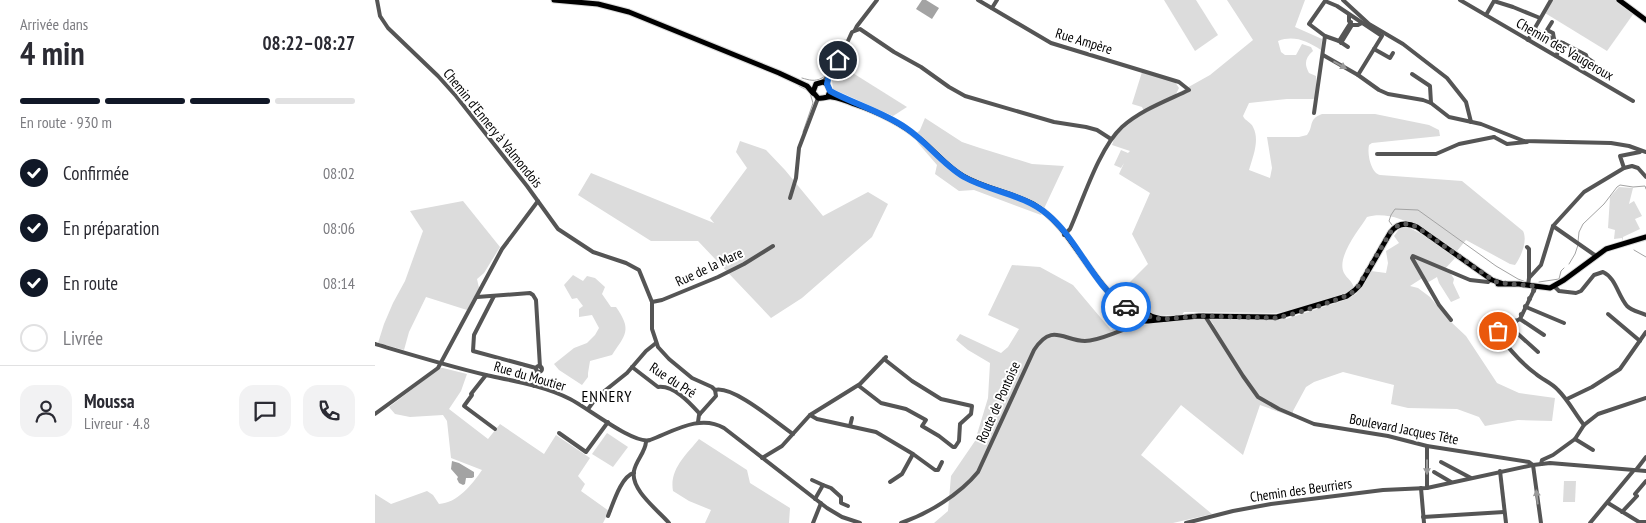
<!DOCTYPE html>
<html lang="fr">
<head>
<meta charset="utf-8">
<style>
  :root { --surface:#fff; --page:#f2f2f3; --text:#2b2b33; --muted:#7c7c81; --line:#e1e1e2; --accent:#111827 }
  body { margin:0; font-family:"PT Sans Narrow",sans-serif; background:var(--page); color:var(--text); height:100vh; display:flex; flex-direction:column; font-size:19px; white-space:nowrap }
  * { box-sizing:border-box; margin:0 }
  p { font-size:16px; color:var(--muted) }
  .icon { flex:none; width:28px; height:28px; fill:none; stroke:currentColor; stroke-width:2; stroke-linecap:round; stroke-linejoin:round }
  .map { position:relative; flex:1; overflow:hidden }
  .side { display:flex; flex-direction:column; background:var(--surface); width:375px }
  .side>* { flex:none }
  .pin { position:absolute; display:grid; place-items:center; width:42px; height:42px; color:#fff; margin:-21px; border:2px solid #fff; border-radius:50%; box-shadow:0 1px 5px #0007 }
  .courier { position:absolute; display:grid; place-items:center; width:50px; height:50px; margin:-25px; border:4px solid #1a73e8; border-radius:50%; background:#fff; color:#222; box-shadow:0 1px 6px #0007 }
  .head em { font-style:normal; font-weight:800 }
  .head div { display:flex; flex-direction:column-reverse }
  .head { display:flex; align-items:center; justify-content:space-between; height:85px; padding:0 20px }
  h1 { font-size:32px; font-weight:800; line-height:38px }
  .bar { display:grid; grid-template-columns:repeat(4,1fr); gap:8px 5px; align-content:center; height:60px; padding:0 20px }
  .bar i { height:6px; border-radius:4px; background:var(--line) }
  .bar .active { background:var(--accent) }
  .bar p { grid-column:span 4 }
  .line { display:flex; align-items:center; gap:12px; padding:0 20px; border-top:1px solid var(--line) }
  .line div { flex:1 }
  .round { display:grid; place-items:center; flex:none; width:52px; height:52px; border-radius:15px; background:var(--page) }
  ol { padding:0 20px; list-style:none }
  li { display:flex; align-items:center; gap:15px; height:55px }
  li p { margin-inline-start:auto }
  li .icon { padding:5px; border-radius:50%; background:var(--accent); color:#fff; stroke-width:4 }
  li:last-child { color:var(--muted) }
  li i { width:28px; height:28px; border:2px solid var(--line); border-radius:50% }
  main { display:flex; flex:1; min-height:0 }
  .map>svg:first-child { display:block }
</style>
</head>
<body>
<main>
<section class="side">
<div class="head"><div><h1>4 min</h1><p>Arrivée dans</p></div><em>08:22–08:27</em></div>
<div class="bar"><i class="active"></i><i class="active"></i><i class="active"></i><i></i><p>En route · 930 m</p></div>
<ol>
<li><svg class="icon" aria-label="check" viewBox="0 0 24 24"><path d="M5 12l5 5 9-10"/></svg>Confirmée<p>08:02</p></li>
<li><svg class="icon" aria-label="check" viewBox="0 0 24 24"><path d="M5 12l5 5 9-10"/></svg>En préparation<p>08:06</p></li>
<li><svg class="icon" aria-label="check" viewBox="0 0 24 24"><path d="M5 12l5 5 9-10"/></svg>En route<p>08:14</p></li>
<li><i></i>Livrée</li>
</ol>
<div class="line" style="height:90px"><a class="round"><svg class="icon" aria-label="person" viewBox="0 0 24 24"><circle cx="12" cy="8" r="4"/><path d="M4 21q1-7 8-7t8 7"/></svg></a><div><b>Moussa</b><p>Livreur · 4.8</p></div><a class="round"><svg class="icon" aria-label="chat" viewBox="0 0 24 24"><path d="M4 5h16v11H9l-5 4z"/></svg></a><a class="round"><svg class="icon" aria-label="phone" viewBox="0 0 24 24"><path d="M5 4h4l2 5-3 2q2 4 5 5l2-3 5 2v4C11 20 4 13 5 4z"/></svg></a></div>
</section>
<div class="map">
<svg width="1271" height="523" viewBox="0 0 1271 523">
  <rect width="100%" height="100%" fill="#fff"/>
  <!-- green -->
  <g fill="#dcdcdc">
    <polygon points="789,0 821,0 843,35 820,51"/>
    <path d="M852,0H930L920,27L947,39L946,50C932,41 919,35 903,41L906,52L910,55H921L927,44L936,47L938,51C930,58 929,64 934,73L941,76L942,98L938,99H912L874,103L868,116C870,121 876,122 878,127C885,140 878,156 874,170L895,178L897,168L892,137H924L932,135C939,126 933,119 947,114H1000L1054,125L1064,130L1065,136L997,143L994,145C992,154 996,173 1005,175L1087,181L1148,231C1153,241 1146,257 1140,265L1135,264L1091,240L1082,251C1058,235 1021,208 992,217C984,230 961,257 969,273C972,279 978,281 979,289L971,293L916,311L901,313L809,312L807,315H777L764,307L753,303L743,294L773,264L757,234L775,193L744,174L749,163L746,168L739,165L746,150L753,153L755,151L737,145L740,136L769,111L767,107L757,104L767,72L800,82L804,88L801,94L835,75L878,40Z"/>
    <polygon points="1178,0 1240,0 1259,13 1232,51 1170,13"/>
    <polygon points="465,65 532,107 518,116 458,89 457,81"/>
    <polygon points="550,118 587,142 605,148 657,164 689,166 666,215 599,190 584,191 560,174 562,165 543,143 539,136 545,130"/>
    <polygon points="365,141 391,150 410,170 448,216 493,192 513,204 497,237 427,298 396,318 323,241 276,241 203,195 216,173 339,223 335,218 372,168 361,152"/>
    <polygon points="1244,187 1258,188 1254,204 1259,201 1267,216 1260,219 1265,229 1248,237 1248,241 1247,238 1239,239 1240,230 1233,228 1235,197"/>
    <polygon points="88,201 125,247 109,273 102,279 104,288 92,310 51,297 34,332 29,350 3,343 9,324 18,303 30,281 48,231 35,211"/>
    <polygon points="1029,225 1050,236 1080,258 1069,270 1076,274 1079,279 1078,283 1085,298 1076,302 1064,283 1062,277 1052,283 1049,277 1035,286 1043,288 1055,297 1075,321 1091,336 1122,383 1144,393 1180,398 1177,421 1143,420 1110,426 1104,417 1082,409 1033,408 1016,404 1019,385 968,372 939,382 931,387 918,411 918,417 885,405 868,455 806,405 766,455 837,514 798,523 559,523 573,511 576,476 600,441 613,398 615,363 593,350 581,340 585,334 626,353 633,347 644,329 613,315 637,265 665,267 698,285 736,330 756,320 754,325 754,329 768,325 822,318 829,318 839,325 835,320 911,319 967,301 981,294 996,271 1011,273 1013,263 1011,251 1024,243 1019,236 1026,226"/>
    <path d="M198,275L208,281L212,276L220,278L230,287L227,294L236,307H241C257,330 251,334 237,355L215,361L213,373V377L207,385L184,370L179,364L199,348L212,343L220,335L224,328L217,315L204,317V309L208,306L202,298L197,299L189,285Z"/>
    <path d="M65,368H68L92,374L86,391L74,409L113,439L125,424L169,454L181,435L215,458L203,476L210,484L206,491L234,511L228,523H0V494L16,504L52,491L58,495L64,504C82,503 97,485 107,470L76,458L72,421L68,415L35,417L20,414L14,407Z"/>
    <polygon points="232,433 253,447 238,467 217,454"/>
    <path d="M324,439L372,470L375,483L415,508L414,523H330L336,510L314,501L298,491C294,469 312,454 324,439Z"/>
    <polygon points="1189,481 1201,481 1200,502 1188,502"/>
  </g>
  <!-- water -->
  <g fill="#a3a3a3">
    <polygon points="547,0 551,0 564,8 557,19 541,9"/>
    <polygon points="77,461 84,463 99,472 99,477 97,478 91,478 90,484 88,485 84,483 82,479 83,477 76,469"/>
  </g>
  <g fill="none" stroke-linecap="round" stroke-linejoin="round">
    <!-- stream -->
    <g stroke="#a3a3a3" stroke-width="1">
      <path d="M427,78C434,80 440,82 447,78C455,74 467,49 470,40"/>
      <polyline points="424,86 432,90"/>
      <polyline points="428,132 438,103 435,93"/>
      <polyline points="1017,225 1014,221 1016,215 1020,209 1043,210 1121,266 1143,279 1151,282"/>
      <polyline points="1203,242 1204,232 1208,224 1229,204 1242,187 1245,185 1258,187 1270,186 1271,189"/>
      <polyline points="1259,250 1271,257"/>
      <polyline points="1194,264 1200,254 1203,245"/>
      <polyline points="1164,282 1184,279 1186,271 1189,268"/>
    </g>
    <defs>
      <g id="major">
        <polyline points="179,0 223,4 254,12 404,73 432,86 438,93"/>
        <polyline points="1244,0 1271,20"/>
        <path d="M453,96L455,91L452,84L448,82L441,84L438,92L443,98C449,99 452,96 457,97C465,98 472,101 479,104C503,112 526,123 545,139C560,151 572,167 588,176C610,189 636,192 658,204C668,210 677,218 684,226C701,244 736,308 759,310C759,310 765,310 766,309C775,316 778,318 790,319"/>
        <polyline points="1123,284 1144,284 1175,288 1189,280 1231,249 1271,237"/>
        <path d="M761,310L759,317L763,321H773L824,316L902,317L972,296L980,290L985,285L1015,233C1022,223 1031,222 1042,227L1117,280L1126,283"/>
      </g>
    </defs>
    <!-- major casing -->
    <use href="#major" stroke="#dbdbdb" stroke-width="7"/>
    <!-- minor -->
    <g stroke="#555" stroke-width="4">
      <polyline points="2,0 5,16 13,28 63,76 81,96 152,186 183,229 218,252 251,263 264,270 277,302 277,329 283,347 294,359 317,378 337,387 340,390 341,396 324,415 323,422"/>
      <path d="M603,0L676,43L804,82L814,90C791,101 766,110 747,127C724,148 708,200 695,229L689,235"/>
      <polyline points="968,0 994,24 1028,44 1072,78 1091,102 1096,122"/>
      <polyline points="1085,0 1258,101"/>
      <polyline points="617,8 622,0"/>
      <polyline points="974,15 974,21 977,25 983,25 987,23"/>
      <polyline points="1111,15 1119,1 1138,7 1165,18"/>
      <polyline points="1177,22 1172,30 1178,33 1179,39"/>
      <polyline points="480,30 482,26 502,0"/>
      <polyline points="1161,30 1169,35 1188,43"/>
      <polyline points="950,36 964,41 973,47"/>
      <polyline points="1153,40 1176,0"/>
      <polyline points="964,41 976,22"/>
      <polyline points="966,43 977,25"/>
      <polyline points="999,49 1015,58 1018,53"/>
      <polyline points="948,55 983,75 1004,90 1013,94 1048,100 1056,103 1074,117 1106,124 1149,141 1236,143 1254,146 1271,152"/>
      <polyline points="1181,56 1188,43 1211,55 1212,58 1218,62"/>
      <polyline points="1037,74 1055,86 1056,103"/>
      <path d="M448,82C461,67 469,50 477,32L485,29L519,52L546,67L574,87L590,96L679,122L711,127L722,130L736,139"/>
      <polyline points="939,113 950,36 934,24 950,1 962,6 1007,36 983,75"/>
      <polyline points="1119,137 1132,144 1152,142"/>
      <polyline points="1002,154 1061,154 1084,144 1119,137"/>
      <polyline points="1249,168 1245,156 1265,152"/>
      <polyline points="415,198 421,178 424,148 443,98"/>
      <polyline points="1178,226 1221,256"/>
      <polyline points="1152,247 1154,249 1154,278"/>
      <polyline points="1153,285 1154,278 1166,265 1178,226 1209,192 1249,168 1257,166 1263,168 1271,177"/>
      <path d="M1161,286L1145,319L1125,329L1123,334C1134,349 1146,363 1161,374C1168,380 1177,383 1183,390C1194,401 1200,414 1209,425"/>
      <path d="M1179,286L1184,291L1201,293L1206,291L1219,275L1228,272C1241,278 1243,296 1252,306C1257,311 1265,312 1271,315"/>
      <polyline points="119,296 99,335 98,351 161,368"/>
      <polyline points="102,297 155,293 158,295 161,300 165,367"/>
      <polyline points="277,302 287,300 343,277 369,264 398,246"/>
      <polyline points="1151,307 1189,323"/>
      <polyline points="1233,314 1265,341"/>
      <polyline points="830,316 868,376 883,397 904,409 939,424 1013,436 1052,446 1154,462 1158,465 1175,463 1271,471"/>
      <polyline points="1145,319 1169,335"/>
      <polyline points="1076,320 1064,305 1037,258 1038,256 1095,280 1113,282 1116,279"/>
      <polyline points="1133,325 1163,352"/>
      <path d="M0,344C37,355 73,366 111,375C139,381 169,386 195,399C213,408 259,445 275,440C299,431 325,414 349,428L452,508L467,517L485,523"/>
      <circle cx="164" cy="369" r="3"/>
      <path d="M257,367L283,387C299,385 315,403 325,414"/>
      <polyline points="111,375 96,394 97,395 89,406 120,429"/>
      <polyline points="159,386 162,371"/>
      <polyline points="484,386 506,403 531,409 551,420 547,426 564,436 578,447 580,447 584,441 585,424 596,414 597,406 566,399 537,381 509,359"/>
      <path d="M340,390C358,385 402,423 418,434"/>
      <polyline points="1192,399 1217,387 1245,369 1271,332"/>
      <polyline points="213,409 222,397 252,373 271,351 281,343"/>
      <polyline points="0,414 63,368 127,249 163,201"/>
      <polyline points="435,415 442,419 501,432 538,454 560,470 563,470 567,462"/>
      <polyline points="475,426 477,418"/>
      <polyline points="184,433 211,452 233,422"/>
      <polyline points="1200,439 1218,450"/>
      <path d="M271,442C270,453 261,460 259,471C255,490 284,511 294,523"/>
      <polyline points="387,458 407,446 435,415 485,384 511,357"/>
      <polyline points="1066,462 1096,478"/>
      <polyline points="1166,464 1167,460 1178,455 1200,439 1209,425 1223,414 1271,398"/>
      <polyline points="1261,470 1271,457"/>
      <polyline points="1125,471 1131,523"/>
      <polyline points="1059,472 1076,482"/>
      <polyline points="437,480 448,485"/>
      <polyline points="515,482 527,474 538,454"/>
      <polyline points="1046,488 1049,523"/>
      <polyline points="1052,488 1052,446"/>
      <polyline points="1260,494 1271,481"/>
      <polyline points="440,499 448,485 456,488 466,497 466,503 473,506"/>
      <polyline points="1233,503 1264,522 1271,522"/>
      <polyline points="1247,512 1262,496"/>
      <path d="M233,516C238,504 246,476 259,473"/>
      <polyline points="1048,517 1129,512"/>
      <polyline points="438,523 446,503"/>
      <path d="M526,523C553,514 585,494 603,472L659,350C677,322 689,341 710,341C722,341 755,328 765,321"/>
      <polyline points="811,523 858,511 896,504 1008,490 1052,488 1158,465 1166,523"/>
      <polyline points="1215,523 1259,470"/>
    </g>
    <!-- major -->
    <use href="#major" stroke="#000" stroke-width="5"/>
  </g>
  <!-- one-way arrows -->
  <defs><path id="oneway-solid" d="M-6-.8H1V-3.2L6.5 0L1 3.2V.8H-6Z" transform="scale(1.25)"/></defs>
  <g fill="#999">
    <use href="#oneway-solid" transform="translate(965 65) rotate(29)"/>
    <use href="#oneway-solid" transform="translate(1052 467) rotate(90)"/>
    <use href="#oneway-solid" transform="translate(1162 497) rotate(-96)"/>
  </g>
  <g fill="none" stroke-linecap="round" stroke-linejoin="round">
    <!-- done -->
    <path stroke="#595959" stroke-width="5" stroke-dasharray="0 9" d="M751,307L758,310H767L770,314L778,318L790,319L824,316L899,318C912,317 965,300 976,293C980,291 982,288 984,285L1015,233C1022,223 1031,222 1042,227L1119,281L1126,283L1161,286L1144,319L1123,331"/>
    <!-- route -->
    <path stroke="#1a73e8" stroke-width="6" d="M463,60L454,75L452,84L455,91C479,104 508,112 531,128C552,142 567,164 589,177C616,192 648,194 672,214C704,240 717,285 751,307"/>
  </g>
  <g text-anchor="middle" stroke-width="4" stroke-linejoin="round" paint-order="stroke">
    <!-- street labels -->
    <g font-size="14" fill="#000" stroke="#fff">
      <text transform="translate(709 41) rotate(17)" y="5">Rue Ampère</text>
      <text transform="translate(1190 49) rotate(30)" y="5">Chemin des Vaugeroux</text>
      <text transform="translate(118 128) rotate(51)" y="5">Chemin d'Ennery à Valmondois</text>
      <text transform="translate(334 267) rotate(-25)" y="5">Rue de la Mare</text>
      <text transform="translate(155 376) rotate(16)" y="5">Rue du Moutier</text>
      <text transform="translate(298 380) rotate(33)" y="5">Rue du Pré</text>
      <text transform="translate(623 402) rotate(-66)" y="5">Route de Pontoise</text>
      <text transform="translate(1029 429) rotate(11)" y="5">Boulevard Jacques Tête</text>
      <text transform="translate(926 490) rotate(-8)" y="5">Chemin des Beurriers</text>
    </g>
    <!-- quarter labels -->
    <g font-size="16" letter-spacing="1" fill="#000" stroke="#fff">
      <text x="232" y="402">ENNERY</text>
    </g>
  </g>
</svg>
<div class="pin" style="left:1123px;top:331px;background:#ea580c"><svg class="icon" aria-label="bag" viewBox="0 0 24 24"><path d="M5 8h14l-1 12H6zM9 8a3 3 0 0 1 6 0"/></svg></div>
<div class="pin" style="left:463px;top:60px;background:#1f2937"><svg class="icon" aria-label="home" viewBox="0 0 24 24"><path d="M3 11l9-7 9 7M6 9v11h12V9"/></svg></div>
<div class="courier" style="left:751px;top:307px"><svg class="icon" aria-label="car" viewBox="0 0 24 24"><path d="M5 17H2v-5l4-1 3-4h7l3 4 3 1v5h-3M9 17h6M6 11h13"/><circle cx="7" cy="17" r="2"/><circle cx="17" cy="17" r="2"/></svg></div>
</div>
</main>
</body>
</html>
